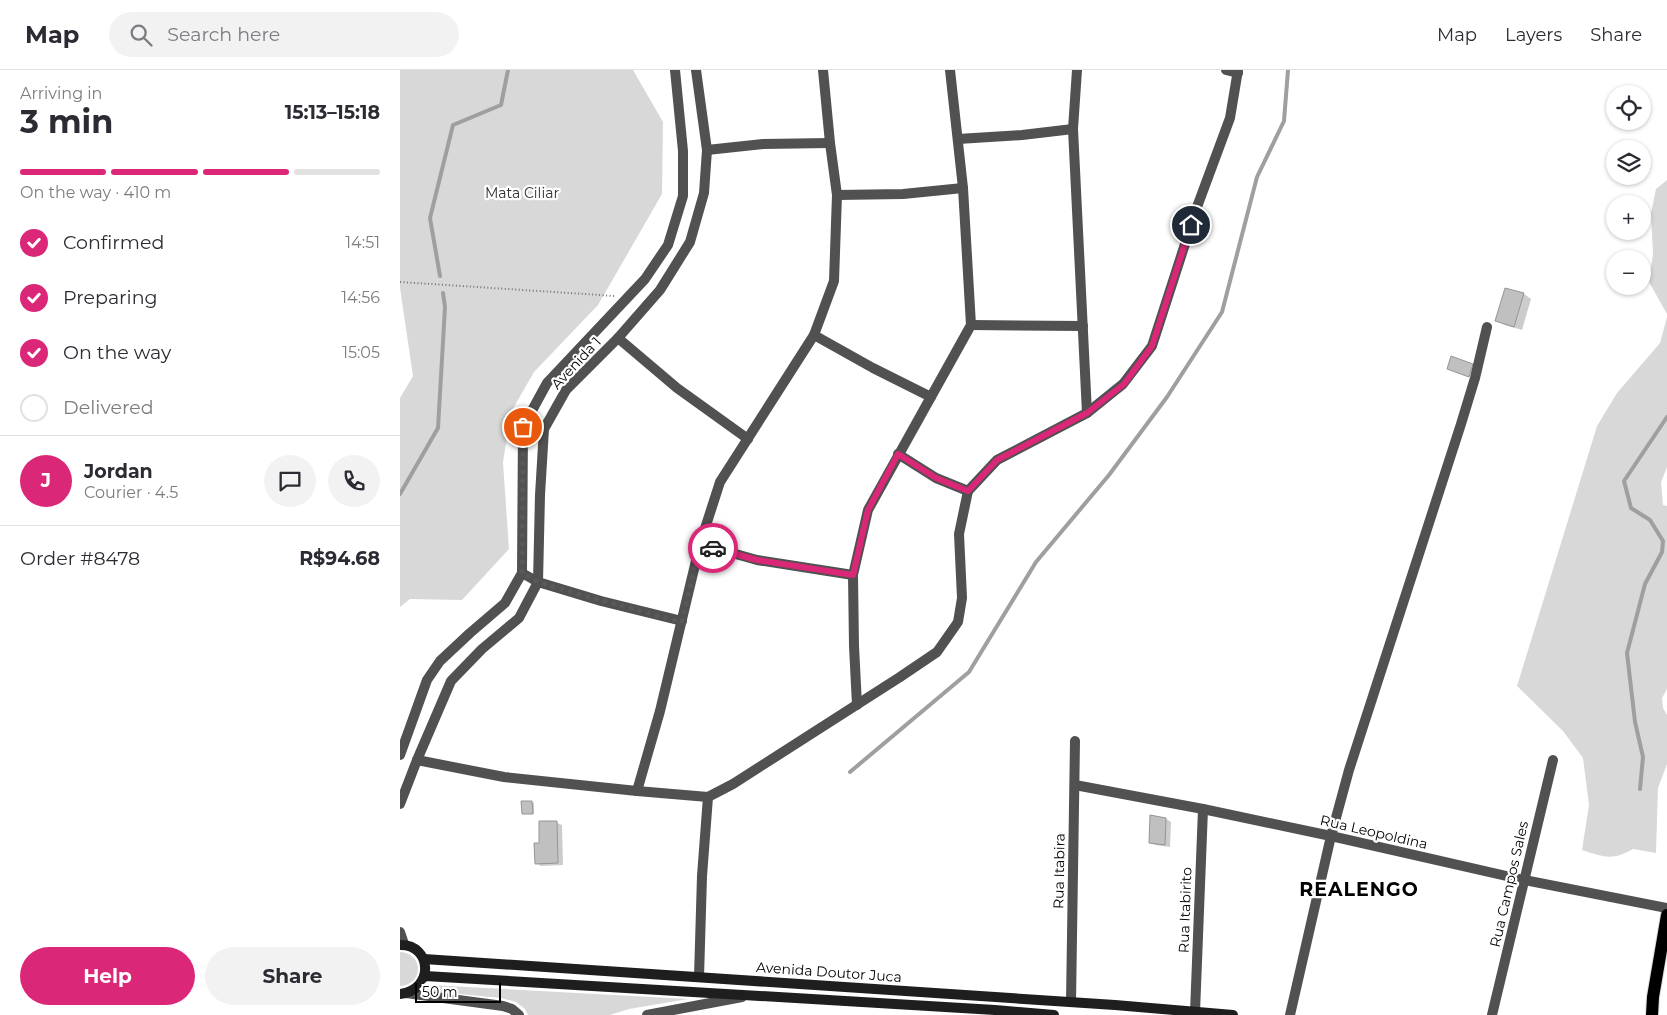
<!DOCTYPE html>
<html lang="en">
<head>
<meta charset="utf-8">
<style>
  :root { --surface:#fff; --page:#f2f2f3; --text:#2b2b33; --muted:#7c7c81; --line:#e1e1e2; --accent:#db2777 }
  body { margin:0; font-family:Montserrat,sans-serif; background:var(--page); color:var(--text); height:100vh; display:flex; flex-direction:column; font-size:19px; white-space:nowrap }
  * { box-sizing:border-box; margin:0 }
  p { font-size:16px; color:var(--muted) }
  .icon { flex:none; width:28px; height:28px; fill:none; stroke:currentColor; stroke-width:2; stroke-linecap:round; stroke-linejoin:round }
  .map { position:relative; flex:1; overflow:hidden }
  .sheet { display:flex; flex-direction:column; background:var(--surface); width:400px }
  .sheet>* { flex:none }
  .controls { position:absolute; left:1206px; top:15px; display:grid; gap:10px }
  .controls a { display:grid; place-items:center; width:45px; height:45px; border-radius:50%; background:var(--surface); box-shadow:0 1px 4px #0004; font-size:25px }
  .scale { position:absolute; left:15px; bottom:12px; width:86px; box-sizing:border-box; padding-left:5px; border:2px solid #000; border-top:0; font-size:14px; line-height:18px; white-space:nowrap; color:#000; -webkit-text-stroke:4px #fff; paint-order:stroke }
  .pin { position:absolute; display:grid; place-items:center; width:42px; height:42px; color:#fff; margin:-21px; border:2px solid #fff; border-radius:50%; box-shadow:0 1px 5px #0007 }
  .courier { position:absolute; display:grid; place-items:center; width:50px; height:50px; margin:-25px; border:4px solid #db2777; border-radius:50%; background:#fff; color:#222; box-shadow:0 1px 6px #0007 }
  .overview em { font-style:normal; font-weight:700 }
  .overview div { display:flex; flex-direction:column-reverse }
  .overview { display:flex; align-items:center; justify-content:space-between; height:85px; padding:0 20px }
  h1 { font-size:32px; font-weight:700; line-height:38px }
  .bar { display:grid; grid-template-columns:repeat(4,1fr); gap:8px 5px; align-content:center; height:60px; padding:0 20px }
  .bar i { height:6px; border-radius:4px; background:var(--line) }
  .bar .selected { background:var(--accent) }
  .bar p { grid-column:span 4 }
  .line { display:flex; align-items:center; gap:12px; padding:0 20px; border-top:1px solid var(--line) }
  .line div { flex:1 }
  .round { display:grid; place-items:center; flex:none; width:52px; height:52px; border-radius:26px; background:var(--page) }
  ol { padding:0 20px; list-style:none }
  li { display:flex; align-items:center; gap:15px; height:55px }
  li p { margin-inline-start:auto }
  li .icon { padding:5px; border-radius:50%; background:var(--accent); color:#fff; stroke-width:4 }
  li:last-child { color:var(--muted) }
  li i { width:28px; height:28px; border:2px solid var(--line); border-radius:50% }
  .button { display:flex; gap:10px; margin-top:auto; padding:10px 20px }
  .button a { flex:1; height:58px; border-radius:30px; background:var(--accent); color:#fff; font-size:20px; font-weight:700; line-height:58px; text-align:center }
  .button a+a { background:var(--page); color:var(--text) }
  header { display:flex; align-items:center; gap:30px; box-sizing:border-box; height:70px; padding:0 25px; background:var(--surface); border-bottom:1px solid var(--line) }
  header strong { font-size:24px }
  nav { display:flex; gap:28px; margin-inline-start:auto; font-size:18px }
  .search { width:350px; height:45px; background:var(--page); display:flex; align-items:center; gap:12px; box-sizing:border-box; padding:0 18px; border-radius:28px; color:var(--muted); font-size:19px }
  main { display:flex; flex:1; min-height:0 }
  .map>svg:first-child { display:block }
</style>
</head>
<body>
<header>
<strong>Map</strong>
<div class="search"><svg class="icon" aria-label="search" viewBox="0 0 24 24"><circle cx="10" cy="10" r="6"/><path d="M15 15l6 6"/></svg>Search here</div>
<nav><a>Map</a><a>Layers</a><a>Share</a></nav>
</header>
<main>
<section class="sheet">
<div class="overview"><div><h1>3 min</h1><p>Arriving in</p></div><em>15:13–15:18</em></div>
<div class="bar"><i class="selected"></i><i class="selected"></i><i class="selected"></i><i></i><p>On the way · 410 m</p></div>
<ol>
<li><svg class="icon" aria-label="check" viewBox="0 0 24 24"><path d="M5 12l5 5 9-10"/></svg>Confirmed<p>14:51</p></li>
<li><svg class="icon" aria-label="check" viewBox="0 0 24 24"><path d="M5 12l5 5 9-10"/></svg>Preparing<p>14:56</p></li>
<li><svg class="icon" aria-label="check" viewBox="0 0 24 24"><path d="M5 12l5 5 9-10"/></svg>On the way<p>15:05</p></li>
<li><i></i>Delivered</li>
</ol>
<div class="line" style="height:90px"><b class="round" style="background:var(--accent);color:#fff">J</b><div><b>Jordan</b><p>Courier · 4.5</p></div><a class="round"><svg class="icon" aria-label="chat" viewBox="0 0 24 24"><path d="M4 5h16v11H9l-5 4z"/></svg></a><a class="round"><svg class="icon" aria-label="phone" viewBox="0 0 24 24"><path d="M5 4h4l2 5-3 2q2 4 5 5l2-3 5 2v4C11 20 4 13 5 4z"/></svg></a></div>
<div class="line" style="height:65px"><div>Order #8478</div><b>R$94.68</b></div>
<div class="button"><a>Help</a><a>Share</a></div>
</section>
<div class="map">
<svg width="1267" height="945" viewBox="0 0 1267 945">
  <rect width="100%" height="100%" fill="#fff"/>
  <!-- green -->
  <g fill="#d8d8d8">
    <polygon points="0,0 233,0 263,52 262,124 198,235 134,302 111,342 103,392 109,479 62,530 10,529 0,537 0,328 13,306 0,218"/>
    <polygon points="1267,110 1267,244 1249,212 1253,184 1251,143 1256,119"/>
    <path d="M1267,247V397L1261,412L1263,435L1267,436V619L1262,628L1263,638L1267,645V694L1258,718L1256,783L1233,779C1212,791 1204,787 1182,780L1189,735L1183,688L1163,661L1117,616L1197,356L1217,323L1260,273Z"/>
    <path d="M0,882C24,883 24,915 0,916Z"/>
    <polygon points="30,915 288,929 229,939 210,945 128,945 125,939 116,932 101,928 27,921 26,918"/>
  </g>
  <!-- shadow -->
  <g fill="#0003">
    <polygon points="1106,219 1124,224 1131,229 1122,260 1105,255 1097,251"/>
    <polygon points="132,732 134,733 134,744 123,743"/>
    <polygon points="766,749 771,752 770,777 755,775 750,773"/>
    <polygon points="140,753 157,753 162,755 163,795 141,796 136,793 140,774"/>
  </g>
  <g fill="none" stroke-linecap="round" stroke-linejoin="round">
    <!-- stream -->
    <g stroke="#9f9f9f" stroke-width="4">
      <polyline points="40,206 30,148 53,55 101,35 108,0"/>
      <polyline points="0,424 38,358 45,237 43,223"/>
      <polyline points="450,702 569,602 636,492 709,405 767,327 822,242 857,107 884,51 888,0"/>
      <polyline points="1240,719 1243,687 1235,652 1227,583 1245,514 1262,482 1263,471 1250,450 1231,438 1224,411 1267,347"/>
    </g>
  </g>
  <!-- building -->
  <g fill="#c0c0c0" stroke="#959595">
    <polygon points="1105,218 1124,223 1114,257 1095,251"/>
    <polygon points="1051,286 1073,294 1069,307 1047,299"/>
    <polygon points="121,731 132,731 133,744 122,744"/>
    <polygon points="750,745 766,748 765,775 749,773"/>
    <polygon points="139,751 157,751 158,793 135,794 134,773 139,773"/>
  </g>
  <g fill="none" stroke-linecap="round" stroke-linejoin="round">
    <defs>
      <polyline id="primary" points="1252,945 1253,927 1267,845"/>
    </defs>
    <!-- primary casing -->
    <use href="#primary" stroke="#dbdbdb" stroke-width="14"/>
    <!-- path -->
    <polyline stroke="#737373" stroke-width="2" stroke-dasharray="1 2.5" stroke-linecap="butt" points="0,212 215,226"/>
    <!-- minor -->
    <g stroke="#515151" stroke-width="10">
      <polyline points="677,0 673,59 687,343"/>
      <polyline points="826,0 838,3"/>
      <polyline points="558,69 622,65 673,59"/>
      <polyline points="307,80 363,74 430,73"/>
      <polyline points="437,125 503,124 563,118"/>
      <polyline points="571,255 683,256"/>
      <polyline points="414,265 473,298 531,327"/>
      <polyline points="218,268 277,318 348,369"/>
      <polyline points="498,384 536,408 568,421"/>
      <polyline points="300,474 357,490 453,505"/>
      <polyline points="122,503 138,512 201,531 282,551"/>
      <polyline points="457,635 454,576 453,505 468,440 571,255 563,118 550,0"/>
      <polyline points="0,685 27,610 40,591 70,563 105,533 122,503 123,357 147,313 245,209 268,175 283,126 283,81 275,0"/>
      <polyline points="17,690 104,707 237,721 308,727 333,714 500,607 537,582 558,552 562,528 559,464 568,421 597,390 687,343 723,314 752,276 797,137 830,48 838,0"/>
      <polyline points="675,715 803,739 931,766 1124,810 1267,838"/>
      <polyline points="237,721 260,641 300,474 320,412 414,265 434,211 437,125 430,73 423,0"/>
      <polyline points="0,734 17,690 51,611 82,579 119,548 138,512 140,425 144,359 166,320 218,268 260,220 290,172 304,123 307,80 296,0"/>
      <polyline points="0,862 4,874"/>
      <polyline points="299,907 302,806 308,727"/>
      <polyline points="671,932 675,671"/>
      <polyline points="795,942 803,739"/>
      <polyline points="890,945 931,766 949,700 1061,354 1075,308 1087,257"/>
      <polyline points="1092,945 1153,690"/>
    </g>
    <!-- tertiary -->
    <g stroke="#515151" stroke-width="10">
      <polyline points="6,923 103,936 112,939 119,945"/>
      <polyline points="247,945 342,927"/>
    </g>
    <!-- secondary -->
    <g stroke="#1e1e1e" stroke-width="10">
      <path d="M0,875C32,874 35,920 0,924"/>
      <polyline points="24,889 715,935 833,945"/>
      <polyline points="25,906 595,940 654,945"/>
    </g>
    <!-- primary -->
    <use href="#primary" stroke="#000" stroke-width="12"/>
  </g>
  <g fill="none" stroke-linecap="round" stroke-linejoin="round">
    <!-- done -->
    <polyline stroke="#595959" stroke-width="5" stroke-dasharray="0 9" points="123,357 122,503 138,512 185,526 282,552 300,474 313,478"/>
    <!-- route -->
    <polyline stroke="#db2777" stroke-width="6" points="313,478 357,490 453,505 468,440 498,384 536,408 568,421 597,390 687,343 724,314 752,276 791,155"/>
  </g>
  <g text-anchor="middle" stroke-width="4.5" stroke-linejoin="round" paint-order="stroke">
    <!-- park labels -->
    <g font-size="14" fill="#2f2f2f" stroke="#fff">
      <text x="122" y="128">Mata Ciliar</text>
    </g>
    <!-- street labels -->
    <g font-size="14" fill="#000" stroke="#fff">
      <text transform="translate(176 293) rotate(-47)" y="5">Avenida 1</text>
      <text transform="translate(974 762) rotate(13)" y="5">Rua Leopoldina</text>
      <text transform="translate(659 801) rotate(-89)" y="5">Rua Itabira</text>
      <text transform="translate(1109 814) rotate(-77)" y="5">Rua Campos Sales</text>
      <text transform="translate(785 840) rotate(-88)" y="5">Rua Itabirito</text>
      <text transform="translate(429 902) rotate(4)" y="5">Avenida Doutor Juca</text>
    </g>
    <!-- district labels -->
    <g font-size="19" font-weight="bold" letter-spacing="1" fill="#000" stroke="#fff">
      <text x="959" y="826">REALENGO</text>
    </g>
  </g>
</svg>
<div class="controls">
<a><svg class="icon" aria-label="locate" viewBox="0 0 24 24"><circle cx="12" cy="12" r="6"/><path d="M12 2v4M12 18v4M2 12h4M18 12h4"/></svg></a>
<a><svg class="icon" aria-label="layers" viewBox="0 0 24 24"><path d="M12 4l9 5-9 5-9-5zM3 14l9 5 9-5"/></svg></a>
<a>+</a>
<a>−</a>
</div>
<div class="scale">50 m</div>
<div class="pin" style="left:123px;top:357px;background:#ea580c"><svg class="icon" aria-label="bag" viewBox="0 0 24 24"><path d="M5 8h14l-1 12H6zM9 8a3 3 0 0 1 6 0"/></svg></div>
<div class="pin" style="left:791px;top:155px;background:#1f2937"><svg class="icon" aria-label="home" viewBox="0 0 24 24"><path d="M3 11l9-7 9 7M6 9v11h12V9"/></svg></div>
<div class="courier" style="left:313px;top:478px"><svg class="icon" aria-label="car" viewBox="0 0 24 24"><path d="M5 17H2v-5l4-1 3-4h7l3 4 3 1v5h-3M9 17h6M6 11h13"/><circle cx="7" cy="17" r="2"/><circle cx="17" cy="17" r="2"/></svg></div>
</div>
</main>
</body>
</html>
